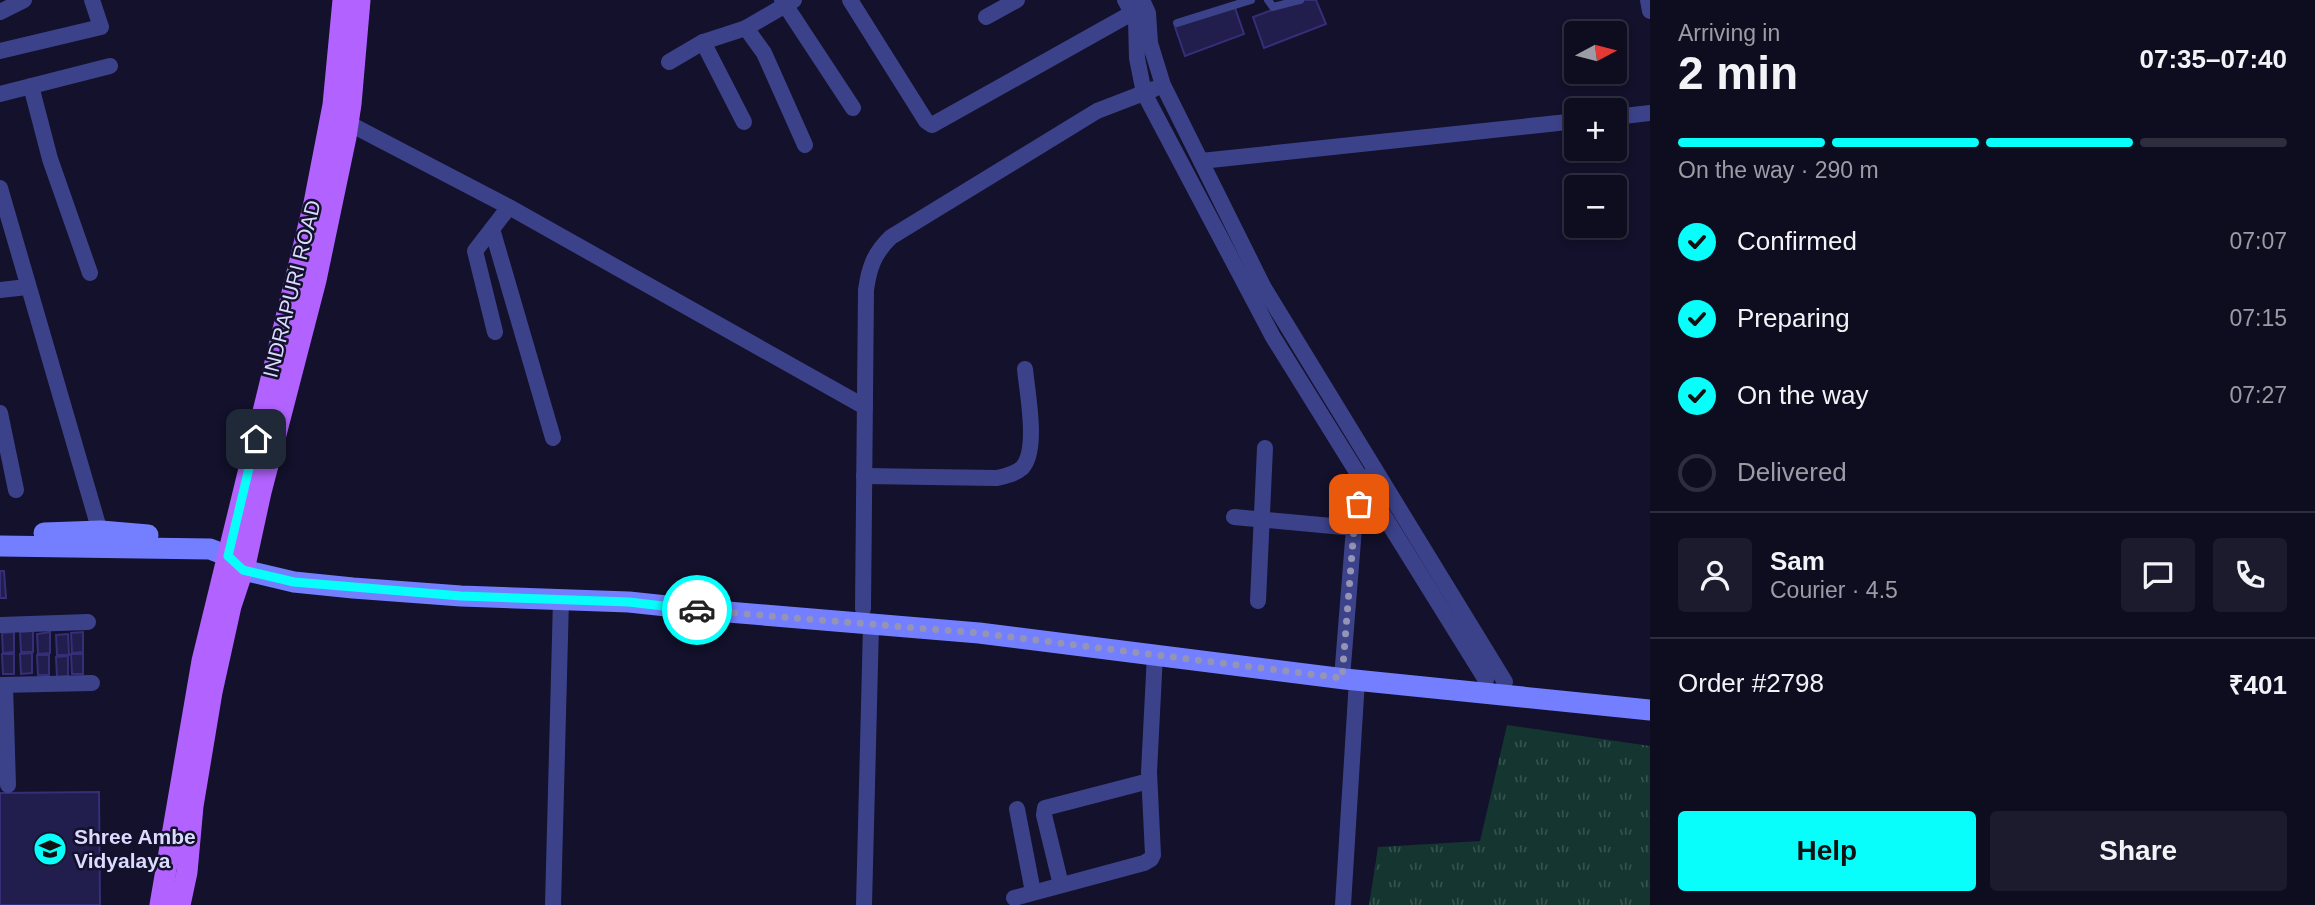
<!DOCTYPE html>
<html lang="en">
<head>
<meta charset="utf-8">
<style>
  :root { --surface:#0e0d20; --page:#1c1b2d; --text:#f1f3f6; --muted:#9b9ca5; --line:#2e2d3e; --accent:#08fefb }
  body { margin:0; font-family:Arial,sans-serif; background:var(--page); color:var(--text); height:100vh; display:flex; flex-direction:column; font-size:26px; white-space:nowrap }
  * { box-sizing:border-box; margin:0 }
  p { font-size:23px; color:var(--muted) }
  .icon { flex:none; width:38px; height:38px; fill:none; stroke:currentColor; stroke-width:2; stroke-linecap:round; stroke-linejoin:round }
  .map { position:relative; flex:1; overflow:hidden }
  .panel { display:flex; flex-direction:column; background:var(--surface); width:665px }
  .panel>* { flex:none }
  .needle { width:46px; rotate:83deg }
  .controls { position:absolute; left:1564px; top:21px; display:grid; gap:14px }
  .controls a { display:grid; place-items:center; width:63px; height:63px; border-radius:7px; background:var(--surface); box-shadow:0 4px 10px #0003,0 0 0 2px var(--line); font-size:35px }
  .pin { position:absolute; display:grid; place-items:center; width:60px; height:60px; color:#fff; margin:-30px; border-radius:14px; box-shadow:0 4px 10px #0006 }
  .courier { position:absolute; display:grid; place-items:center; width:70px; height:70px; margin:-35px; border:5px solid #08fefb; border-radius:50%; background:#fff; color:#222; box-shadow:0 2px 9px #0007 }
  .headline em { font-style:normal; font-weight:600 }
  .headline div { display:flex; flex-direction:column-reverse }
  .headline { display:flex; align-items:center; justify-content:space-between; height:119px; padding:0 28px }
  h1 { font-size:46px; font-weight:600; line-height:52px }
  .bar { display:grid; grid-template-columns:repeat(4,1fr); gap:10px 7px; align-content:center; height:84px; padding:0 28px }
  .bar i { height:9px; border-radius:5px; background:var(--line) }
  .bar .active { background:var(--accent) }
  .bar p { grid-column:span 4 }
  .line { display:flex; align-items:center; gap:18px; padding:0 28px; border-top:2px solid var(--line) }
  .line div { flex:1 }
  .round { display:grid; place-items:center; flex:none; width:74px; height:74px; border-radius:7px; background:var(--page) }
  ol { padding:0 28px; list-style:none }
  li { display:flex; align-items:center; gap:21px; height:77px }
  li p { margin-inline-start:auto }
  li .icon { padding:7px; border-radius:50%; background:var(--accent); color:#111; stroke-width:4 }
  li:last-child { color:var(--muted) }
  li i { width:38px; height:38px; border:4px solid var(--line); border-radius:50% }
  .button { display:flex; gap:14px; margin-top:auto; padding:14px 28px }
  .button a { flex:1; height:80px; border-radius:7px; background:var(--accent); color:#111; font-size:28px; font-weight:600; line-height:80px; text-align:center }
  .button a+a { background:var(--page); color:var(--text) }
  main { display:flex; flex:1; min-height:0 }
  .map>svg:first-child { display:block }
</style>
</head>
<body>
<main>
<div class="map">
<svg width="1650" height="905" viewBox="0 0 1650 905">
  <defs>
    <pattern id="grass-tufts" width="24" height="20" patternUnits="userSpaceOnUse" patternTransform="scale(1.75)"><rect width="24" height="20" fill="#143530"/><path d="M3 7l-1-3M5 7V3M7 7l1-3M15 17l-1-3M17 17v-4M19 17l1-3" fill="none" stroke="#36524f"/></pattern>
  </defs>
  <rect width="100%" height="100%" fill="#13112b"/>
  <!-- grass -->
  <polygon fill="url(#grass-tufts)" points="1507,725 1650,746 1650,905 1369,905 1378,847 1480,841"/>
  <!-- building -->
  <g fill="#211d4c" stroke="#352f78" stroke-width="2">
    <polygon points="1299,0 1316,0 1326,24 1264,48 1253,17"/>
    <polygon points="1234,5 1244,34 1185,56 1175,27"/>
    <polygon points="0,571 4,571 6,598 0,598"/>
    <polygon points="33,631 33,652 21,652 20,632"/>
    <polygon points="14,632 14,652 3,653 2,633"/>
    <polygon points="50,632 50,653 38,654 37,634"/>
    <polygon points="83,632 83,652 72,653 71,633"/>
    <polygon points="68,634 69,655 57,655 56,635"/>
    <polygon points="32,653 32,673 21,674 20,654"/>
    <polygon points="2,654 14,654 14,674 3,674"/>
    <polygon points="71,654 83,654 83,674 72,674"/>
    <polygon points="37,655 49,655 49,675 38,675"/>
    <polygon points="68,656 68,676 57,677 56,657"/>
    <polygon points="99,792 100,905 0,905 0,793"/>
  </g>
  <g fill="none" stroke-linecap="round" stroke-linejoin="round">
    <!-- lane -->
    <g stroke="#3c428a" stroke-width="8">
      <polyline points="1268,0 1273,7 1300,0"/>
      <polyline points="1177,23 1251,0"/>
    </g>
    <!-- street -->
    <g stroke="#3c428a" stroke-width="16">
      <polyline points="782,0 853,108"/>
      <polyline points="850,0 926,121 932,125 1132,13"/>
      <polyline points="1125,0 1136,20 1137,58 1144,93 1273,337 1486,680"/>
      <polyline points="1142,0 1148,13 1150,43 1163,85 1264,288 1505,682"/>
      <polyline points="1648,0 1650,11"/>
      <polyline points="0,12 24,0"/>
      <polyline points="986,17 1017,0"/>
      <polyline points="746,28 764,53 805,145"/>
      <polyline points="703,42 744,122"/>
      <polyline points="0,51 101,27 92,0"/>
      <polyline points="669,62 703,42 746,28 794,0"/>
      <polyline points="31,86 50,159 90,273"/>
      <polyline points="0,94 110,66"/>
      <polyline points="1615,117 1650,113"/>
      <polyline points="348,123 509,207 865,407"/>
      <polyline points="1201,161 1577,121"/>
      <polyline points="0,188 103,542"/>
      <polyline points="492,229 553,438"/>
      <polyline points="0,290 27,287"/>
      <polyline points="495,332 475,251 509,207"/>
      <polyline points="0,413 16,490"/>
      <path d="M864,476L997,478C1006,476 1015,474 1022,468C1039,450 1027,392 1025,369"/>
      <polyline points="1234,517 1354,528"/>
      <polyline points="1258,601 1265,448"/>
      <path d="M863,609L866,290C869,268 874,253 891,237L1097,111L1154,89"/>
      <polyline points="0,625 88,622"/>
      <polyline points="1342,678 1354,528 1365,477"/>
      <polyline points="0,685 92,683"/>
      <polyline points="5,685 8,785"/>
      <polyline points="1017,809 1033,892"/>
      <polyline points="1061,885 1044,815 1045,808 1149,781"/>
      <polyline points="1014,898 1144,863 1151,859 1153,855 1149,772 1155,654"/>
      <polyline points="553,905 561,599"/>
      <polyline points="864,905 871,625"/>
      <polyline points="1343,905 1357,680"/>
    </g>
    <!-- secondary -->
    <g stroke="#737fff" stroke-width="21">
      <polyline points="44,533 101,531 148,535"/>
      <polyline points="0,546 210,549 228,556 243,570 294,582 353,588 461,596 629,602 704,610 979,633 1345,679 1650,710"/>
    </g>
    <!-- primary -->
    <g stroke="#b263ff" stroke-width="21">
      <polyline points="160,905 202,661 314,203 333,105 343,0"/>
      <polyline points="180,905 187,872 193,806 212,692 231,606 246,561 261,492 316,280 346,137 351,104 360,0"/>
    </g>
  </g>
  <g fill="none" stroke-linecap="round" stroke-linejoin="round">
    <!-- done -->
    <polyline stroke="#9594b5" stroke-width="7" stroke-dasharray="0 12.6" points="697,610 979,633 1342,678 1354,528 1359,504"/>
    <!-- route -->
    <polyline stroke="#08fefb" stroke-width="9" points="256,439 228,556 243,570 294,582 461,596 629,602 697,610"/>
  </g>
  <!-- icons -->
  <defs>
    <symbol id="school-disc" viewBox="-11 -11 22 22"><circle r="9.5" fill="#08fefb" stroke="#13112b"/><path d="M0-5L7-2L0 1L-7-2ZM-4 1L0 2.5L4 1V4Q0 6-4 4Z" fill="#111"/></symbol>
  </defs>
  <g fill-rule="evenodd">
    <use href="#school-disc" x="31" y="830" width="38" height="38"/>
  </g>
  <g text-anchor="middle" stroke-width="5" stroke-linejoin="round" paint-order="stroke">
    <!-- street labels -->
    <g font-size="21" fill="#dbdbff" stroke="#13112b">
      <text transform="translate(292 289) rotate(-76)" y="7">INDRAPURI ROAD</text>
    </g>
    <!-- poi labels -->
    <g font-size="21" font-weight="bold" fill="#dbdbff" stroke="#13112b" text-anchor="start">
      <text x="74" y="844">Shree Ambe<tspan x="74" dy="24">Vidyalaya</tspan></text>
    </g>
  </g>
</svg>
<div class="controls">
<a><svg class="needle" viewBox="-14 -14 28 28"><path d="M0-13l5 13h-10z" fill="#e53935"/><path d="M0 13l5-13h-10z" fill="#9b9ca5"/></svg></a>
<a>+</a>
<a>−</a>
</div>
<div class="pin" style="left:1359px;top:504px;background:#ea580c"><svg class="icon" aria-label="bag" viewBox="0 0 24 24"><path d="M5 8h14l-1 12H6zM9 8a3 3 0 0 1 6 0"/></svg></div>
<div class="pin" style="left:256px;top:439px;background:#1f2937"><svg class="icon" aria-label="home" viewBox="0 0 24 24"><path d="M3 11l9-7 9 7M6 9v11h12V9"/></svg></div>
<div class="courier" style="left:697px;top:610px"><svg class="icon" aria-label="car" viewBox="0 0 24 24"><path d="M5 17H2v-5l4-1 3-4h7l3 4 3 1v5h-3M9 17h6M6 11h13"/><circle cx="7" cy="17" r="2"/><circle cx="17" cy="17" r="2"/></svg></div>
</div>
<section class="panel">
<div class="headline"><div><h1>2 min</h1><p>Arriving in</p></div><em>07:35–07:40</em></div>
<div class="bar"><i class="active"></i><i class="active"></i><i class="active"></i><i></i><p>On the way · 290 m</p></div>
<ol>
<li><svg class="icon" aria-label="check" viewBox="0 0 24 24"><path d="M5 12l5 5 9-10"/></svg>Confirmed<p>07:07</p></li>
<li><svg class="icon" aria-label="check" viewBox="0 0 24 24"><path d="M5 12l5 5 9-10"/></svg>Preparing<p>07:15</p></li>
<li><svg class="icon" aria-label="check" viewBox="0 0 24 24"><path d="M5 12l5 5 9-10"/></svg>On the way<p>07:27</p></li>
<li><i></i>Delivered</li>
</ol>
<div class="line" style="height:126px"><a class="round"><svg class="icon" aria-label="person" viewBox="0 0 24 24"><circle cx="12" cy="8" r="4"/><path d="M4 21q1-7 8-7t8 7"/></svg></a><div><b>Sam</b><p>Courier · 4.5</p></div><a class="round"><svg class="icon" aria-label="chat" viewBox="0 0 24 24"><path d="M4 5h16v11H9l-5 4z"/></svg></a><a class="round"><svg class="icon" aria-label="phone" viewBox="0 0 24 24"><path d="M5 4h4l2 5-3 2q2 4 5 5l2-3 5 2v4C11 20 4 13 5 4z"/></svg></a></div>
<div class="line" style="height:91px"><div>Order #2798</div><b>₹401</b></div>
<div class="button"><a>Help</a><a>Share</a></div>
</section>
</main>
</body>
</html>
